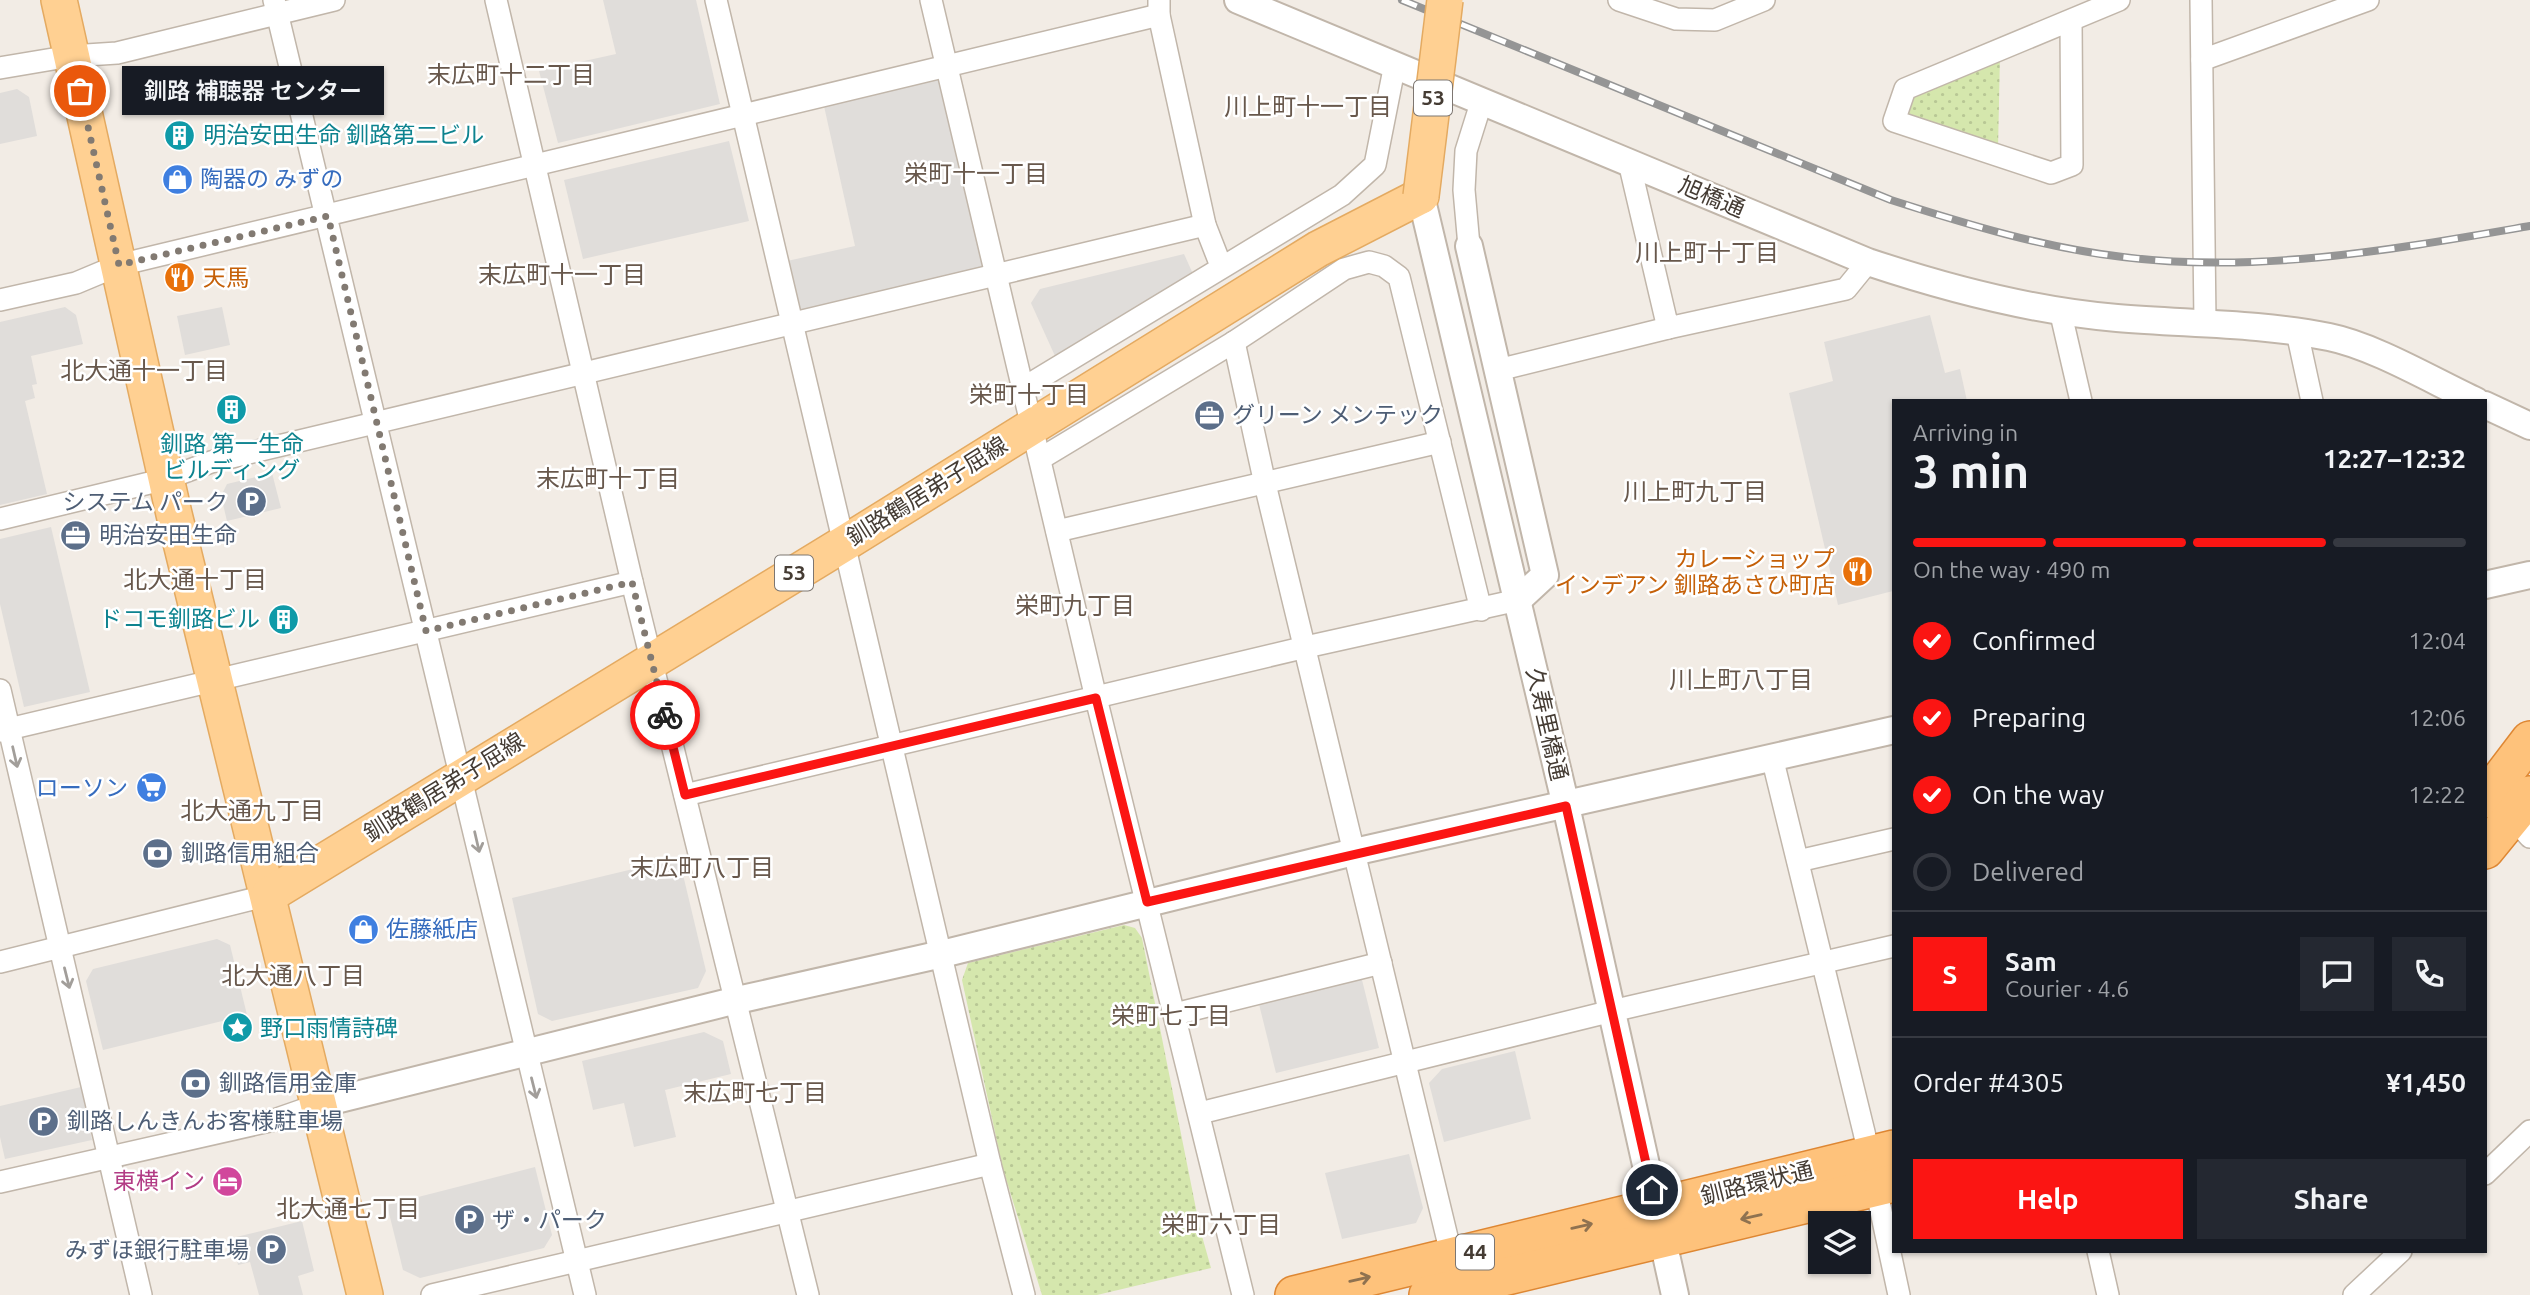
<!DOCTYPE html>
<html lang="en">
<head>
<meta charset="utf-8">
<style>
  :root { --surface:#171b24; --page:#242831; --text:#f1f3f6; --muted:#9ea1a6; --line:#363941; --accent:#fb1513 }
  body { margin:0; font-family:Ubuntu,"Noto Sans JP",sans-serif; background:var(--page); color:var(--text); height:100vh; display:flex; flex-direction:column; font-size:26px; white-space:nowrap }
  * { box-sizing:border-box; margin:0 }
  p { font-size:23px; color:var(--muted) }
  .icon { flex:none; width:38px; height:38px; fill:none; stroke:currentColor; stroke-width:2; stroke-linecap:round; stroke-linejoin:round }
  .map { position:relative; flex:1; overflow:hidden }
  .panel { position:absolute; left:1892px; top:399px; width:595px; height:854px; display:flex; flex-direction:column; background:var(--surface); border-radius:0px; box-shadow:0 2px 5px #0004 }
  .panel>* { flex:none }
  .buttons { position:absolute; left:1808px; top:1211px; display:grid; gap:14px }
  .buttons a { display:grid; place-items:center; width:63px; height:63px; border-radius:0px; background:var(--surface); box-shadow:0 2px 5px #0004; font-size:35px }
  .pin { position:absolute; display:grid; place-items:center; width:60px; height:60px; color:#fff; margin:-30px; border:4px solid #fff; border-radius:50%; box-shadow:0 2px 7px #0007 }
  .courier { position:absolute; display:grid; place-items:center; width:70px; height:70px; margin:-35px; border:5px solid #fb1513; border-radius:50%; background:#fff; color:#222; box-shadow:0 2px 9px #0007 }
  .bubble { position:absolute; height:49px; border-radius:0px; background:var(--surface); box-shadow:0 2px 5px #0004; font-size:23px; font-weight:600; line-height:49px; text-align:center }
  .overview em { font-style:normal; font-weight:600 }
  .overview div { display:flex; flex-direction:column-reverse }
  .overview { display:flex; align-items:center; justify-content:space-between; height:119px; padding:0 21px }
  h1 { font-size:46px; font-weight:600; line-height:52px }
  .bar { display:grid; grid-template-columns:repeat(4,1fr); gap:10px 7px; align-content:center; height:84px; padding:0 21px }
  .bar i { height:9px; border-radius:5px; background:var(--line) }
  .bar .current { background:var(--accent) }
  .bar p { grid-column:span 4 }
  .line { display:flex; align-items:center; gap:18px; padding:0 21px; border-top:2px solid var(--line) }
  .line div { flex:1 }
  .round { display:grid; place-items:center; flex:none; width:74px; height:74px; border-radius:0px; background:var(--page) }
  ol { padding:0 21px; list-style:none }
  li { display:flex; align-items:center; gap:21px; height:77px }
  li p { margin-inline-start:auto }
  li .icon { padding:7px; border-radius:50%; background:var(--accent); color:#fff; stroke-width:4 }
  li:last-child { color:var(--muted) }
  li i { width:38px; height:38px; border:4px solid var(--line); border-radius:50% }
  .button { display:flex; gap:14px; margin-top:auto; padding:14px 21px }
  .button a { flex:1; height:80px; border-radius:0px; background:var(--accent); color:#fff; font-size:28px; font-weight:600; line-height:80px; text-align:center }
  .button a+a { background:var(--page); color:var(--text) }
  .map>svg:first-child { display:block }
</style>
</head>
<body>
<div class="map">
<svg width="2530" height="1295" viewBox="0 0 2530 1295">
  <defs>
    <pattern id="green-dots" width="8" height="8" patternUnits="userSpaceOnUse" patternTransform="scale(1.75)"><rect width="8" height="8" fill="#d5e7ad"/><path d="M2 2h.1M6 6h.1" fill="none" stroke="#b8c795" stroke-width="1.8" stroke-linecap="round"/></pattern>
  </defs>
  <rect width="100%" height="100%" fill="#f2ece5"/>
  <!-- green -->
  <g fill="url(#green-dots)">
    <polygon points="2000,55 1998,149 1901,117 1910,93"/>
    <polygon points="1124,925 1135,928 1142,938 1200,1229 1211,1268 1097,1295 1042,1295 1003,1169 962,980 968,963"/>
  </g>
  <!-- parking -->
  <g fill="#e0ddda">
    <polygon points="603,0 696,0 720,104 558,143 539,71 616,54"/>
    <polygon points="948,68 995,276 792,324 778,263 855,246 822,97"/>
    <polygon points="17,89 29,97 37,136 0,144 0,93"/>
    <polygon points="729,141 749,221 583,259 564,180"/>
    <polygon points="1184,254 1193,274 1055,356 1031,303 1040,289"/>
    <polygon points="65,307 76,315 83,344 31,356 37,384 32,385 35,398 25,401 47,494 0,505 0,322"/>
    <polygon points="222,307 230,345 185,355 177,316"/>
    <polygon points="1930,315 1945,373 1960,369 1967,401 1894,401 1893,591 1838,605 1789,393 1833,381 1824,342"/>
    <polygon points="272,473 281,508 227,521 221,496 227,484"/>
    <polygon points="51,527 90,692 24,707 0,604 0,539"/>
    <polygon points="679,858 706,971 698,988 552,1021 538,1014 512,898"/>
    <polygon points="217,939 230,945 247,1015 103,1050 86,981 93,969"/>
    <polygon points="1361,976 1379,1048 1276,1073 1258,1000"/>
    <polygon points="704,1032 723,1041 731,1074 665,1090 676,1137 634,1147 624,1103 593,1110 582,1061"/>
    <polygon points="1515,1051 1531,1119 1444,1142 1429,1083 1442,1069"/>
    <polygon points="81,1087 92,1140 5,1159 0,1137 0,1106"/>
    <polygon points="1409,1154 1423,1208 1416,1223 1342,1239 1325,1173"/>
    <polygon points="535,1167 552,1235 544,1248 420,1278 403,1270 387,1205"/>
    <polygon points="302,1221 314,1271 298,1276 303,1295 259,1295 250,1262 238,1265 232,1238"/>
  </g>
  <g fill="none" stroke-linecap="round" stroke-linejoin="round">
    <defs>
      <g id="minor">
        <polyline points="274,0 585,1295"/>
        <polyline points="496,0 632,582 808,1295"/>
        <polyline points="716,0 990,1164 1024,1295"/>
        <polyline points="931,0 1096,698 1243,1295"/>
        <polyline points="1159,0 1159,15 1205,225 1221,266"/>
        <polyline points="1619,0 1676,19 1715,20 1764,0"/>
        <polyline points="2201,0 2205,322"/>
        <polyline points="2071,20 2072,165 2051,173 1894,121 1905,89 2119,0"/>
        <polyline points="2202,60 2368,0"/>
        <polyline points="0,68 71,56 117,53 334,0"/>
        <polyline points="1629,162 1668,328 1846,289 1868,262"/>
        <polyline points="1469,246 1464,190 1466,151 1482,100"/>
        <polyline points="0,300 76,283 119,265 1159,15"/>
        <polyline points="2060,310 2081,401"/>
        <polyline points="2297,332 2312,401"/>
        <polyline points="1234,342 1265,484 1454,1266"/>
        <polyline points="1498,370 1668,328"/>
        <polyline points="1025,387 1342,195 1375,165 1395,64"/>
        <polyline points="1040,459 1234,342 1344,269 1369,262 1384,266 1399,277 1481,610"/>
        <polyline points="0,519 166,479 211,462 1205,225"/>
        <polyline points="1057,531 1440,442"/>
        <polyline points="0,690 141,1295"/>
        <polyline points="0,731 632,582"/>
        <polyline points="1772,757 1864,1132 1899,1295"/>
        <polyline points="685,795 1306,647 1518,600"/>
        <polyline points="2506,810 2530,837"/>
        <polyline points="1798,861 1894,839"/>
        <polyline points="0,962 269,895"/>
        <polyline points="1175,1014 1381,963"/>
        <polyline points="1200,1113 1612,1011 1894,946"/>
        <polyline points="2485,1174 2530,1131"/>
        <polyline points="0,1182 274,1120 320,1104"/>
        <polyline points="2098,1251 2108,1295"/>
        <polyline points="432,1295 990,1164"/>
        <polyline points="2354,1295 2401,1251"/>
      </g>
      <g id="tertiary">
        <path d="M1238,0L1868,262C1949,289 2032,311 2117,318C2188,324 2259,323 2329,337C2374,346 2433,381 2476,401"/>
        <polyline points="1421,196 1566,806 1675,1295"/>
        <polyline points="1469,246 1545,575 1518,600"/>
        <polyline points="2485,405 2530,426"/>
        <polyline points="2485,585 2530,575"/>
        <polyline points="320,1104 733,1001 942,954 1354,852 1894,730"/>
      </g>
      <g id="primary">
        <polyline points="59,0 174,514 365,1295"/>
        <polyline points="269,895 845,543 1318,249 1421,196"/>
      </g>
      <g id="trunk">
        <polyline points="2485,799 2530,740"/>
        <polyline points="2485,850 2530,795"/>
        <polyline points="1294,1295 1894,1149"/>
        <polyline points="1428,1295 1894,1183"/>
      </g>
    </defs>
    <!-- minor casing -->
    <use href="#minor" stroke="#c1b6aa" stroke-width="24"/>
    <!-- tertiary casing -->
    <use href="#tertiary" stroke="#c1b6aa" stroke-width="30"/>
    <!-- primary casing -->
    <use href="#primary" stroke="#e4aa61" stroke-width="38"/>
    <!-- trunk casing -->
    <use href="#trunk" stroke="#de8733" stroke-width="40"/>
    <!-- minor -->
    <use href="#minor" stroke="#fff" stroke-width="21"/>
    <!-- tertiary -->
    <use href="#tertiary" stroke="#fff" stroke-width="26"/>
    <!-- primary -->
    <use href="#primary" stroke="#ffd092" stroke-width="35"/>
    <!-- trunk -->
    <use href="#trunk" stroke="#fec27b" stroke-width="37"/>
    <defs>
      <path id="rail" d="M1402,0L1891,200C1966,224 2044,248 2123,257C2260,274 2396,249 2530,226"/>
    </defs>
    <!-- rail casing -->
    <use href="#rail" stroke="#959595" stroke-width="8"/>
    <!-- rail -->
    <use href="#rail" stroke="#fff" stroke-width="5" stroke-dasharray="16" stroke-linecap="butt"/>
    <defs>
      <polyline id="primary-bridge" points="1421,196 1445,0"/>
    </defs>
    <!-- primary-bridge casing -->
    <use href="#primary-bridge" stroke="#e4aa61" stroke-width="38" stroke-linecap="butt"/>
    <!-- primary-bridge -->
    <use href="#primary-bridge" stroke="#ffd092" stroke-width="35"/>
  </g>
  <!-- one-way arrows -->
  <defs><path id="oneway-shaft" d="M-6 0H5M1.5-3L5.5 0L1.5 3" fill="none" stroke-width="1.6" stroke-linecap="round" stroke-linejoin="round" transform="scale(1.75)"/></defs>
  <g stroke="#a29e9a">
    <use href="#oneway-shaft" transform="translate(15 757) rotate(77)"/>
    <use href="#oneway-shaft" transform="translate(477 842) rotate(77)"/>
    <use href="#oneway-shaft" transform="translate(67 978) rotate(76)"/>
    <use href="#oneway-shaft" transform="translate(534 1088) rotate(76)"/>
  </g>
  <g stroke="#8f7250">
    <use href="#oneway-shaft" transform="translate(1751 1217) rotate(167)"/>
    <use href="#oneway-shaft" transform="translate(1582 1226) rotate(-13)"/>
    <use href="#oneway-shaft" transform="translate(1360 1279) rotate(-13)"/>
  </g>
  <g fill="none" stroke-linecap="round" stroke-linejoin="round">
    <!-- done -->
    <polyline stroke="#827a72" stroke-width="7" stroke-dasharray="0 12.6" points="80,91 119,265 328,216 426,631 632,582 665,715"/>
    <!-- route -->
    <polyline stroke="#fb1513" stroke-width="9" points="665,715 685,795 1096,698 1147,902 1566,806 1652,1190"/>
  </g>
  <!-- icons -->
  <defs>
    <symbol id="building-disc" viewBox="-11 -11 22 22"><circle r="9.5" fill="#0f9aa8" stroke="#fff"/><path d="M-4-6H4V6H1V3H-1V6H-4ZM-2.5-4.3h1.7v1.8h-1.7ZM.8-4.3h1.7v1.8H.8ZM-2.5-1h1.7V.8h-1.7ZM.8-1h1.7V.8H.8Z" fill="#fff"/></symbol>
    <symbol id="shop-disc" viewBox="-11 -11 22 22"><circle r="9.5" fill="#3f7fe0" stroke="#fff"/><path d="M-5-2.5h2.3a2.7 3.5 0 0 1 5.4 0H5L5.5 6h-11ZM-1.5-2.5h3a1.5 2.3 0 0 0-3 0Z" fill="#fff"/></symbol>
    <symbol id="restaurant-disc" viewBox="-11 -11 22 22"><circle r="9.5" fill="#e8710a" stroke="#fff"/><path d="M-5-6h1v4h1v-4h1v4h1v-4h1v5L-1.5 .5V6h-2V.5L-5-1ZM5-6V6H3V1.5H1.5Q1.5-4 5-6Z" fill="#fff"/></symbol>
    <symbol id="office-disc" viewBox="-11 -11 22 22"><circle r="9.5" fill="#5c6f8a" stroke="#fff"/><path d="M-6-3h4V-5.5h4V-3h4V5H-6ZM-1-4.5V-3h2v-1.5ZM-6 0V1H6V0Z" fill="#fff"/></symbol>
    <symbol id="parking-disc" viewBox="-11 -11 22 22"><circle r="9.5" fill="#5c6f8a" stroke="#fff"/><path d="M-3.5-5.5H1a3.5 3.5 0 0 1 0 7H-1V5.5H-3.5ZM-1-3.4V-.6H.8a1.4 1.4 0 0 0 0-2.8Z" fill="#fff"/></symbol>
    <symbol id="supermarket-disc" viewBox="-11 -11 22 22"><circle r="9.5" fill="#3f7fe0" stroke="#fff"/><path d="M-6-5.5h2.5l.6 2H6L4.5 2H-2.5L-4.4-4H-6ZM-1.5 3.2a1.3 1.3 0 1 0 .1 0ZM3 3.2a1.3 1.3 0 1 0 .1 0Z" fill="#fff"/></symbol>
    <symbol id="bank-disc" viewBox="-11 -11 22 22"><circle r="9.5" fill="#5c6f8a" stroke="#fff"/><path d="M-6-4H6V4H-6ZM0-2.3a2.3 2.3 0 1 0 0 4.6a2.3 2.3 0 1 0 0-4.6Z" fill="#fff"/></symbol>
    <symbol id="sight-disc" viewBox="-11 -11 22 22"><circle r="9.5" fill="#0f9aa8" stroke="#fff"/><path d="M0-6L1.8-2.2L6-1.7L2.9 1.2L3.7 5.4L0 3.3L-3.7 5.4L-2.9 1.2L-6-1.7L-1.8-2.2Z" fill="#fff"/></symbol>
    <symbol id="hotel-disc" viewBox="-11 -11 22 22"><circle r="9.5" fill="#d1479c" stroke="#fff"/><path d="M-6-4.5h1.5V1H6V5H4.5V3h-9V5H-6ZM-4 0a1.8 1.8 0 1 1 3.6 0ZM.5 0V-2.5h3Q6-2.5 6 0Z" fill="#fff"/></symbol>
  </defs>
  <g fill-rule="evenodd">
    <use href="#building-disc" x="162" y="118" width="35" height="35"/>
    <use href="#shop-disc" x="160" y="162" width="35" height="35"/>
    <use href="#restaurant-disc" x="162" y="260" width="35" height="35"/>
    <use href="#building-disc" x="214" y="392" width="35" height="35"/>
    <use href="#office-disc" x="1192" y="398" width="35" height="35"/>
    <use href="#parking-disc" x="234" y="484" width="35" height="35"/>
    <use href="#office-disc" x="58" y="518" width="35" height="35"/>
    <use href="#restaurant-disc" x="1840" y="554" width="35" height="35"/>
    <use href="#building-disc" x="266" y="602" width="35" height="35"/>
    <use href="#supermarket-disc" x="134" y="770" width="35" height="35"/>
    <use href="#bank-disc" x="140" y="836" width="35" height="35"/>
    <use href="#shop-disc" x="346" y="912" width="35" height="35"/>
    <use href="#sight-disc" x="220" y="1010" width="35" height="35"/>
    <use href="#bank-disc" x="178" y="1066" width="35" height="35"/>
    <use href="#parking-disc" x="26" y="1104" width="35" height="35"/>
    <use href="#hotel-disc" x="210" y="1164" width="35" height="35"/>
    <use href="#parking-disc" x="452" y="1202" width="35" height="35"/>
    <use href="#parking-disc" x="254" y="1232" width="35" height="35"/>
  </g>
  <g text-anchor="middle" stroke-width="5" stroke-linejoin="round" paint-order="stroke">
    <!-- shield labels -->
    <g fill="#fff" stroke="#7d7671" stroke-width="2">
      <rect x="1414" y="80.5" width="38" height="35" rx="5"/>
      <rect x="775" y="555.5" width="38" height="35" rx="5"/>
      <rect x="1456" y="1234.5" width="38" height="35" rx="5"/>
    </g>
    <g font-size="21" font-weight="bold" fill="#453c34">
      <text x="1433" y="105">53</text>
      <text x="794" y="580">53</text>
      <text x="1475" y="1259">44</text>
    </g>
    <!-- culture labels -->
    <g font-size="23" fill="#0d838f" stroke="#fff" text-anchor="start">
      <text x="203" y="143">明治安田生命 釧路第二ビル</text>
      <text x="232" y="452" text-anchor="middle">釧路 第一生命<tspan x="232" dy="26">ビルディング</tspan></text>
      <text x="260" y="627" text-anchor="end">ドコモ釧路ビル</text>
      <text x="260" y="1036">野口雨情詩碑</text>
    </g>
    <!-- shop labels -->
    <g font-size="23" fill="#366cbe" stroke="#fff" text-anchor="start">
      <text x="200" y="187">陶器の みずの</text>
      <text x="128" y="796" text-anchor="end">ローソン</text>
      <text x="386" y="937">佐藤紙店</text>
    </g>
    <!-- street labels -->
    <g font-size="23" fill="#453c34" stroke="#fff">
      <text transform="translate(1712 197) rotate(23)" y="8">旭橋通</text>
      <text transform="translate(927 491) rotate(-32)" y="8">釧路鶴居弟子屈線</text>
      <text transform="translate(1547 724) rotate(77)" y="8">久寿里橋通</text>
      <text transform="translate(444 787) rotate(-32)" y="8">釧路鶴居弟子屈線</text>
      <text transform="translate(1757 1183) rotate(-14)" y="8">釧路環状通</text>
    </g>
    <!-- food labels -->
    <g font-size="23" fill="#c56008" stroke="#fff" text-anchor="start">
      <text x="203" y="286">天馬</text>
      <text x="1835" y="567" text-anchor="end">カレーショップ<tspan x="1835" dy="26">インデアン 釧路あさひ町店</tspan></text>
    </g>
    <!-- service labels -->
    <g font-size="23" fill="#4e5e75" stroke="#fff" text-anchor="start">
      <text x="1232" y="423">グリーン メンテック</text>
      <text x="228" y="510" text-anchor="end">システム パーク</text>
      <text x="99" y="543">明治安田生命</text>
      <text x="181" y="861">釧路信用組合</text>
      <text x="219" y="1091">釧路信用金庫</text>
      <text x="67" y="1129">釧路しんきんお客様駐車場</text>
      <text x="492" y="1228">ザ・パーク</text>
      <text x="249" y="1258" text-anchor="end">みずほ銀行駐車場</text>
    </g>
    <!-- hotel labels -->
    <g font-size="23" fill="#b23c85" stroke="#fff" text-anchor="end">
      <text x="205" y="1189">東横イン</text>
    </g>
    <!-- neighbourhood labels -->
    <g font-size="24" fill="#68584c" stroke="#fff">
      <text x="511" y="83">末広町十二丁目</text>
      <text x="1308" y="115">川上町十一丁目</text>
      <text x="976" y="182">栄町十一丁目</text>
      <text x="1707" y="261">川上町十丁目</text>
      <text x="562" y="283">末広町十一丁目</text>
      <text x="144" y="379">北大通十一丁目</text>
      <text x="1029" y="403">栄町十丁目</text>
      <text x="608" y="487">末広町十丁目</text>
      <text x="1695" y="500">川上町九丁目</text>
      <text x="195" y="588">北大通十丁目</text>
      <text x="1075" y="614">栄町九丁目</text>
      <text x="1741" y="688">川上町八丁目</text>
      <text x="252" y="819">北大通九丁目</text>
      <text x="702" y="876">末広町八丁目</text>
      <text x="293" y="984">北大通八丁目</text>
      <text x="1171" y="1024">栄町七丁目</text>
      <text x="755" y="1101">末広町七丁目</text>
      <text x="348" y="1217">北大通七丁目</text>
      <text x="1221" y="1233">栄町六丁目</text>
    </g>
  </g>
</svg>
<div class="buttons">
<a><svg class="icon" aria-label="layers" viewBox="0 0 24 24"><path d="M12 4l9 5-9 5-9-5zM3 14l9 5 9-5"/></svg></a>
</div>
<div class="pin" style="left:80px;top:91px;background:#ea580c"><svg class="icon" aria-label="bag" viewBox="0 0 24 24"><path d="M5 8h14l-1 12H6zM9 8a3 3 0 0 1 6 0"/></svg></div>
<div class="pin" style="left:1652px;top:1190px;background:#1f2937"><svg class="icon" aria-label="home" viewBox="0 0 24 24"><path d="M3 11l9-7 9 7M6 9v11h12V9"/></svg></div>
<div class="courier" style="left:665px;top:715px"><svg class="icon" aria-label="bike" viewBox="0 0 24 24"><circle cx="6" cy="16" r="4"/><circle cx="18" cy="16" r="4"/><path d="M6 16l4-8h5l3 8M10 8l3 8H6M13 5h3"/></svg></div>
<div class="bubble" style="left:122px;top:66px;width:262px">釧路 補聴器 センター</div>
<section class="panel">
<div class="overview"><div><h1>3 min</h1><p>Arriving in</p></div><em>12:27–12:32</em></div>
<div class="bar"><i class="current"></i><i class="current"></i><i class="current"></i><i></i><p>On the way · 490 m</p></div>
<ol>
<li><svg class="icon" aria-label="check" viewBox="0 0 24 24"><path d="M5 12l5 5 9-10"/></svg>Confirmed<p>12:04</p></li>
<li><svg class="icon" aria-label="check" viewBox="0 0 24 24"><path d="M5 12l5 5 9-10"/></svg>Preparing<p>12:06</p></li>
<li><svg class="icon" aria-label="check" viewBox="0 0 24 24"><path d="M5 12l5 5 9-10"/></svg>On the way<p>12:22</p></li>
<li><i></i>Delivered</li>
</ol>
<div class="line" style="height:126px"><b class="round" style="background:var(--accent);color:#fff">S</b><div><b>Sam</b><p>Courier · 4.6</p></div><a class="round"><svg class="icon" aria-label="chat" viewBox="0 0 24 24"><path d="M4 5h16v11H9l-5 4z"/></svg></a><a class="round"><svg class="icon" aria-label="phone" viewBox="0 0 24 24"><path d="M5 4h4l2 5-3 2q2 4 5 5l2-3 5 2v4C11 20 4 13 5 4z"/></svg></a></div>
<div class="line" style="height:91px"><div>Order #4305</div><b>¥1,450</b></div>
<div class="button"><a>Help</a><a>Share</a></div>
</section>
</div>
</body>
</html>
